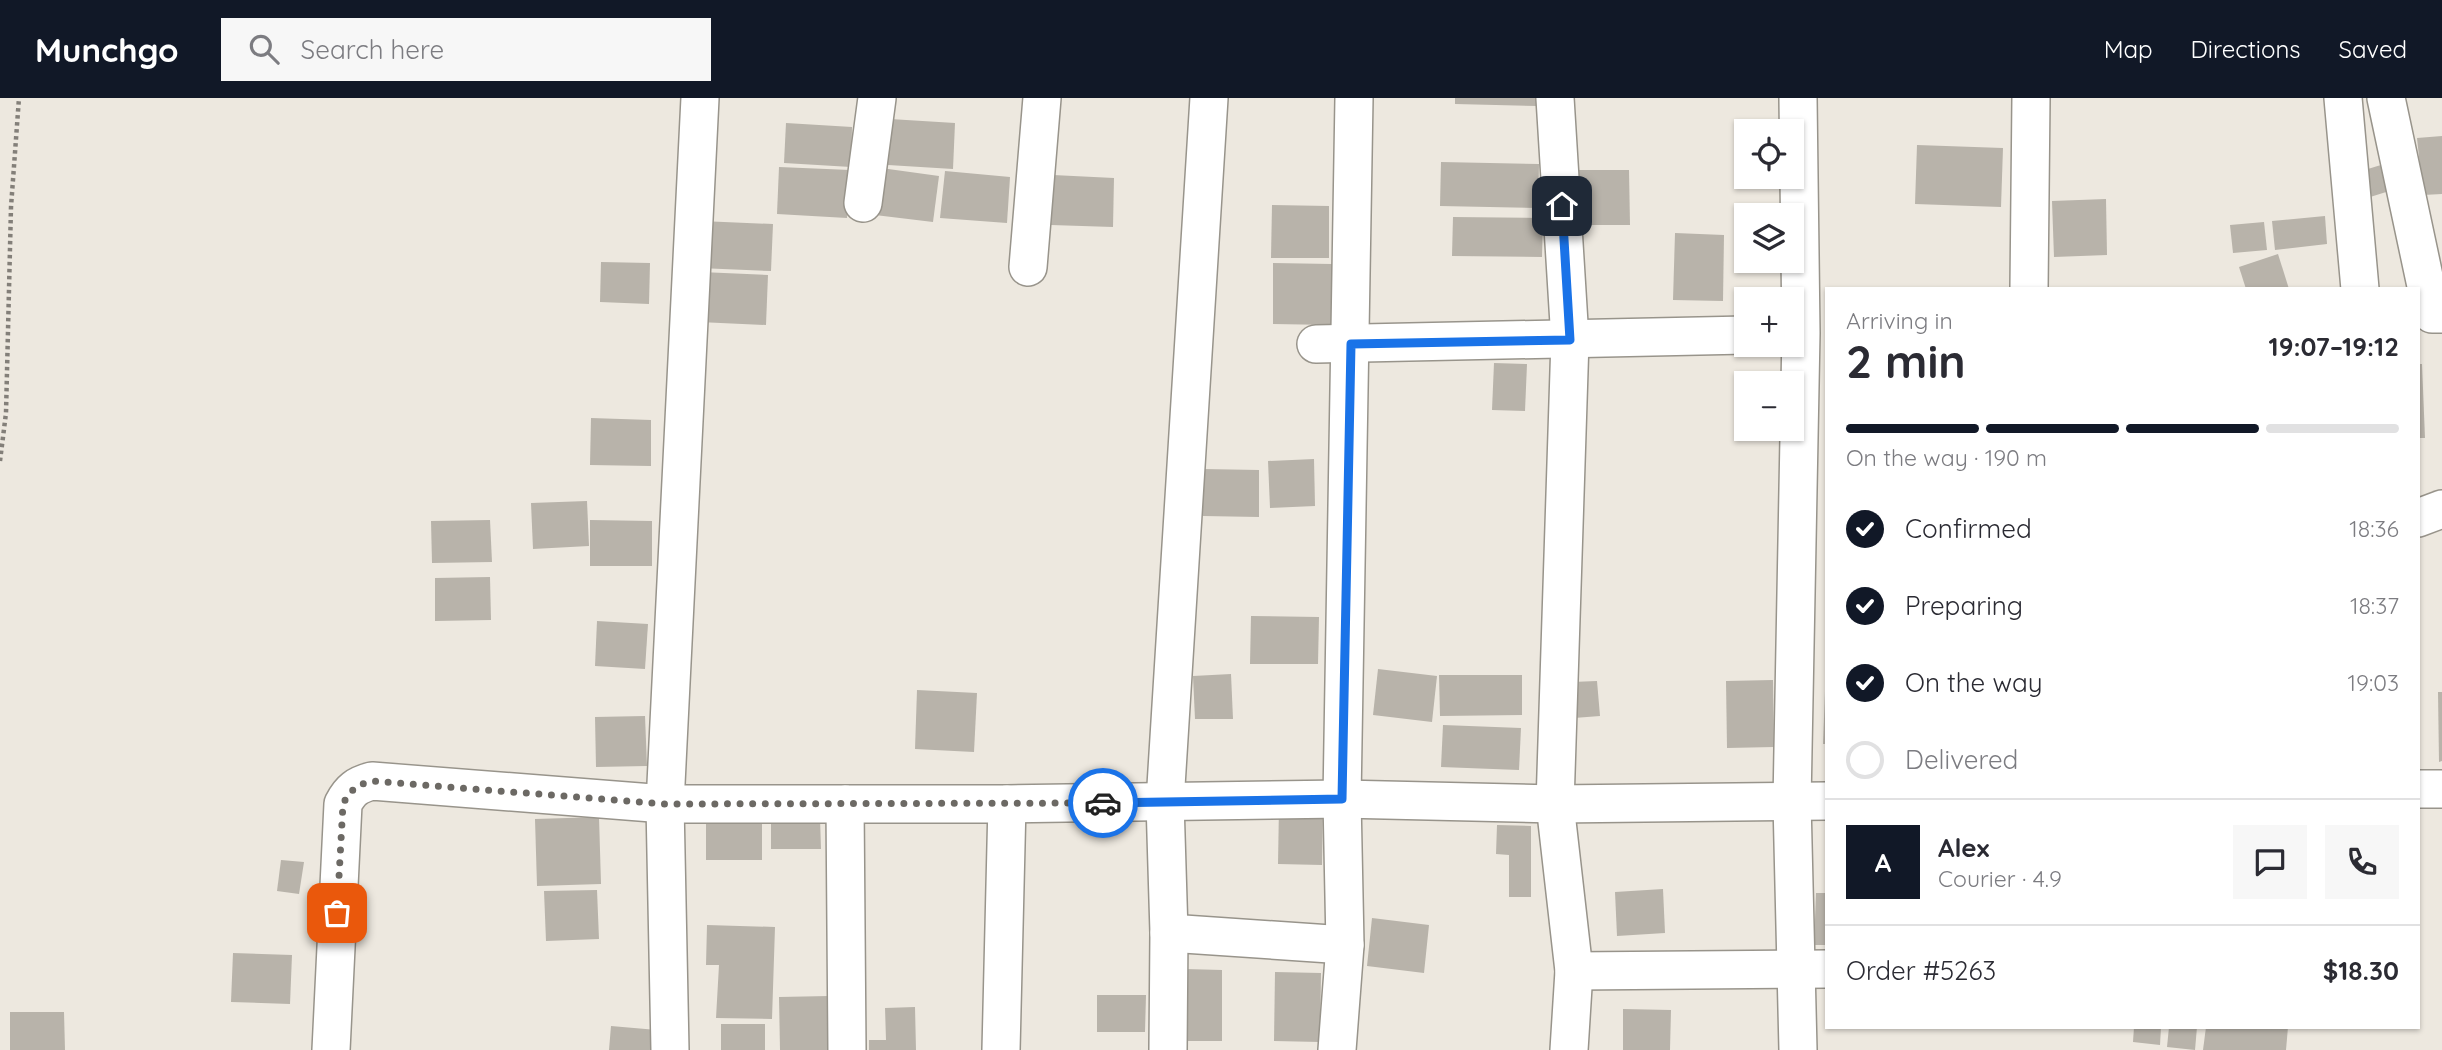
<!DOCTYPE html>
<html lang="en">
<head>
<meta charset="utf-8">
<style>
  :root { --surface:#fff; --page:#f7f7f7; --text:#2b2b33; --muted:#7c7c81; --line:#e1e1e2; --accent:#111827 }
  body { margin:0; font-family:Quicksand,sans-serif; background:var(--page); color:var(--text); height:100vh; display:flex; flex-direction:column; font-size:26px; white-space:nowrap }
  * { box-sizing:border-box; margin:0 }
  p { font-size:23px; color:var(--muted) }
  .icon { flex:none; width:38px; height:38px; fill:none; stroke:currentColor; stroke-width:2; stroke-linecap:round; stroke-linejoin:round }
  .map { position:relative; flex:1; overflow:hidden }
  .panel { position:absolute; left:1825px; top:189px; width:595px; height:742px; display:flex; flex-direction:column; background:var(--surface); border-radius:0px; box-shadow:0 2px 5px #0004 }
  .panel>* { flex:none }
  .buttons { position:absolute; left:1734px; top:21px; display:grid; gap:14px }
  .buttons a { display:grid; place-items:center; width:70px; height:70px; border-radius:0px; background:var(--surface); box-shadow:0 2px 5px #0004; font-size:35px }
  .pin { position:absolute; display:grid; place-items:center; width:60px; height:60px; color:#fff; margin:-30px; border-radius:14px; box-shadow:0 4px 10px #0006 }
  .courier { position:absolute; display:grid; place-items:center; width:70px; height:70px; margin:-35px; border:5px solid #1a73e8; border-radius:50%; background:#fff; color:#222; box-shadow:0 2px 9px #0007 }
  .headline em { font-style:normal; font-weight:700 }
  .headline div { display:flex; flex-direction:column-reverse }
  .headline { display:flex; align-items:center; justify-content:space-between; height:119px; padding:0 21px }
  h1 { font-size:46px; font-weight:700; line-height:52px }
  .bar { display:grid; grid-template-columns:repeat(4,1fr); gap:10px 7px; align-content:center; height:84px; padding:0 21px }
  .bar i { height:9px; border-radius:5px; background:var(--line) }
  .bar .on { background:var(--accent) }
  .bar p { grid-column:span 4 }
  .line { display:flex; align-items:center; gap:18px; padding:0 21px; border-top:2px solid var(--line) }
  .line div { flex:1 }
  .round { display:grid; place-items:center; flex:none; width:74px; height:74px; border-radius:0px; background:var(--page) }
  ol { padding:0 21px; list-style:none }
  li { display:flex; align-items:center; gap:21px; height:77px }
  li p { margin-inline-start:auto }
  li .icon { padding:7px; border-radius:50%; background:var(--accent); color:#fff; stroke-width:4 }
  li:last-child { color:var(--muted) }
  li i { width:38px; height:38px; border:4px solid var(--line); border-radius:50% }
  header { display:flex; align-items:center; gap:42px; box-sizing:border-box; height:98px; padding:0 35px; background:var(--accent); color:#fff }
  header strong { font-size:33px }
  nav { display:flex; gap:38px; margin-inline-start:auto; font-size:24px }
  .search { width:490px; height:63px; background:var(--page); display:flex; align-items:center; gap:18px; box-sizing:border-box; padding:0 24px; border-radius:0px; color:var(--muted); font-size:26px }
  .map>svg:first-child { display:block }
</style>
</head>
<body>
<header>
<strong>Munchgo</strong>
<div class="search"><svg class="icon" aria-label="search" viewBox="0 0 24 24"><circle cx="10" cy="10" r="6"/><path d="M15 15l6 6"/></svg>Search here</div>
<nav><a>Map</a><a>Directions</a><a>Saved</a></nav>
</header>
<div class="map">
<svg width="2442" height="952" viewBox="0 0 2442 952">
  <rect width="100%" height="100%" fill="#ede8df"/>
  <!-- building -->
  <g fill="#b8b3aa">
    <polygon points="1455,0 1537,0 1537,8 1455,6"/>
    <polygon points="890,21 955,25 953,71 888,67"/>
    <polygon points="786,25 852,29 851,69 784,65"/>
    <polygon points="2442,38 2442,96 2423,97 2417,40"/>
    <polygon points="1917,47 2003,50 2001,109 1915,106"/>
    <polygon points="2394,63 2402,89 2367,100 2358,74"/>
    <polygon points="1441,64 1539,66 1538,110 1440,108"/>
    <polygon points="779,69 850,72 847,120 777,116"/>
    <polygon points="881,70 939,78 933,124 875,117"/>
    <polygon points="1578,72 1629,72 1630,127 1579,127"/>
    <polygon points="945,73 1010,79 1007,125 940,120"/>
    <polygon points="1053,77 1114,80 1113,129 1051,127"/>
    <polygon points="2106,101 2107,157 2054,159 2052,103"/>
    <polygon points="1272,107 1329,108 1329,160 1271,160"/>
    <polygon points="2325,118 2327,146 2275,152 2272,123"/>
    <polygon points="1453,119 1543,120 1542,159 1452,158"/>
    <polygon points="701,123 773,126 771,173 699,170"/>
    <polygon points="2264,124 2267,152 2233,155 2230,127"/>
    <polygon points="1675,135 1724,137 1723,203 1673,202"/>
    <polygon points="2278,156 2289,191 2246,191 2239,169"/>
    <polygon points="601,164 650,165 649,206 600,204"/>
    <polygon points="1273,165 1332,166 1332,227 1273,226"/>
    <polygon points="701,174 768,177 766,227 699,224"/>
    <polygon points="1494,265 1527,266 1525,313 1492,312"/>
    <polygon points="2418,266 2422,266 2425,340 2418,340"/>
    <polygon points="591,320 651,322 651,368 590,367"/>
    <polygon points="1314,361 1315,408 1270,410 1268,363"/>
    <polygon points="1203,371 1259,372 1259,419 1203,418"/>
    <polygon points="587,403 589,448 533,451 531,405"/>
    <polygon points="490,422 492,464 432,465 431,423"/>
    <polygon points="590,422 652,423 652,468 590,468"/>
    <polygon points="490,479 491,522 435,523 435,480"/>
    <polygon points="1251,518 1319,519 1318,566 1250,566"/>
    <polygon points="597,523 648,526 645,571 595,568"/>
    <polygon points="1378,571 1437,578 1432,624 1373,617"/>
    <polygon points="1231,576 1233,621 1195,621 1193,578"/>
    <polygon points="1439,577 1522,577 1522,617 1440,618"/>
    <polygon points="1773,582 1774,649 1727,650 1726,583"/>
    <polygon points="1597,583 1600,618 1574,620 1572,584"/>
    <polygon points="917,592 977,595 974,654 915,651"/>
    <polygon points="1825,594 1827,594 1827,646 1823,646"/>
    <polygon points="2438,594 2442,594 2442,663 2439,664"/>
    <polygon points="645,618 647,668 596,669 595,619"/>
    <polygon points="1443,627 1521,630 1519,672 1441,669"/>
    <polygon points="1279,708 1323,708 1322,767 1278,766"/>
    <polygon points="599,719 601,786 537,788 535,721"/>
    <rect x="706" y="719" width="56" height="43"/>
    <polygon points="820,720 821,751 771,751 771,721"/>
    <polygon points="1497,727 1531,728 1531,799 1509,799 1509,757 1496,756"/>
    <polygon points="281,762 304,764 299,796 277,793"/>
    <polygon points="1663,791 1665,835 1617,838 1615,794"/>
    <polygon points="597,792 599,841 546,843 544,793"/>
    <polygon points="1816,795 1827,795 1827,847 1814,847"/>
    <polygon points="1372,820 1429,827 1424,875 1367,868"/>
    <polygon points="707,827 775,829 772,921 716,920 719,867 706,867"/>
    <polygon points="233,855 292,857 290,906 231,904"/>
    <polygon points="1185,871 1222,872 1222,943 1185,943"/>
    <polygon points="1275,874 1321,875 1320,944 1274,943"/>
    <polygon points="1097,897 1146,897 1145,934 1097,934"/>
    <polygon points="829,898 830,952 780,952 779,899"/>
    <polygon points="915,909 916,952 869,952 869,942 886,942 885,910"/>
    <polygon points="1623,911 1671,912 1670,952 1623,952"/>
    <polygon points="10,914 64,914 65,952 10,952"/>
    <rect x="721" y="926" width="44" height="26"/>
    <polygon points="611,928 657,932 656,952 609,952"/>
    <polygon points="2134,929 2161,929 2160,947 2133,944"/>
    <polygon points="2169,929 2197,929 2195,952 2167,949"/>
    <polygon points="2206,929 2288,929 2286,952 2203,952"/>
  </g>
  <g fill="none" stroke-linecap="round" stroke-linejoin="round">
    <defs>
      <g id="minor">
        <polyline points="1555,0 1570,242 1555,706 1574,873 1569,952"/>
        <polyline points="2343,0 2360,191"/>
        <polyline points="2386,0 2432,216 2442,216"/>
        <polyline points="863,105 877,0"/>
        <polyline points="1028,169 1042,0"/>
        <polyline points="2029,191 2031,0"/>
        <polyline points="1316,246 1746,237"/>
        <polyline points="2418,420 2442,411"/>
        <polyline points="2418,691 2442,691"/>
        <polyline points="845,706 847,952"/>
        <polyline points="1169,835 1345,847"/>
        <polyline points="1574,873 1827,871"/>
        <path d="M331,952L343,706C350,692 357,687 372,683L665,706H1007L1342,701L1555,706L1827,703"/>
        <polyline points="670,952 665,706 700,0"/>
        <polyline points="1001,952 1007,706"/>
        <polyline points="1168,952 1169,835 1165,704 1209,0"/>
        <polyline points="1337,952 1345,847 1342,701 1354,0"/>
        <polyline points="1798,952 1792,704 1801,235 1798,0"/>
      </g>
    </defs>
    <!-- minor casing -->
    <use href="#minor" stroke="#98948b" stroke-width="40"/>
    <!-- path -->
    <polyline stroke="#837f79" stroke-width="4.5" stroke-dasharray="3.5 3.5" stroke-linecap="butt" points="0,363 6,315 11,109 19,0"/>
    <!-- minor -->
    <use href="#minor" stroke="#fff" stroke-width="37"/>
  </g>
  <g fill="none" stroke-linecap="round" stroke-linejoin="round">
    <!-- done -->
    <path stroke="#6c6964" stroke-width="7" stroke-dasharray="0 12.6" d="M337,815L343,706C350,692 357,687 372,683L665,706L1103,705"/>
    <!-- route -->
    <polyline stroke="#1a73e8" stroke-width="9" points="1103,705 1342,701 1351,246 1570,242 1562,108"/>
  </g>
</svg>
<div class="buttons">
<a><svg class="icon" aria-label="locate" viewBox="0 0 24 24"><circle cx="12" cy="12" r="6"/><path d="M12 2v4M12 18v4M2 12h4M18 12h4"/></svg></a>
<a><svg class="icon" aria-label="layers" viewBox="0 0 24 24"><path d="M12 4l9 5-9 5-9-5zM3 14l9 5 9-5"/></svg></a>
<a>+</a>
<a>−</a>
</div>
<div class="pin" style="left:337px;top:815px;background:#ea580c"><svg class="icon" aria-label="bag" viewBox="0 0 24 24"><path d="M5 8h14l-1 12H6zM9 8a3 3 0 0 1 6 0"/></svg></div>
<div class="pin" style="left:1562px;top:108px;background:#1f2937"><svg class="icon" aria-label="home" viewBox="0 0 24 24"><path d="M3 11l9-7 9 7M6 9v11h12V9"/></svg></div>
<div class="courier" style="left:1103px;top:705px"><svg class="icon" aria-label="car" viewBox="0 0 24 24"><path d="M5 17H2v-5l4-1 3-4h7l3 4 3 1v5h-3M9 17h6M6 11h13"/><circle cx="7" cy="17" r="2"/><circle cx="17" cy="17" r="2"/></svg></div>
<section class="panel">
<div class="headline"><div><h1>2 min</h1><p>Arriving in</p></div><em>19:07–19:12</em></div>
<div class="bar"><i class="on"></i><i class="on"></i><i class="on"></i><i></i><p>On the way · 190 m</p></div>
<ol>
<li><svg class="icon" aria-label="check" viewBox="0 0 24 24"><path d="M5 12l5 5 9-10"/></svg>Confirmed<p>18:36</p></li>
<li><svg class="icon" aria-label="check" viewBox="0 0 24 24"><path d="M5 12l5 5 9-10"/></svg>Preparing<p>18:37</p></li>
<li><svg class="icon" aria-label="check" viewBox="0 0 24 24"><path d="M5 12l5 5 9-10"/></svg>On the way<p>19:03</p></li>
<li><i></i>Delivered</li>
</ol>
<div class="line" style="height:126px"><b class="round" style="background:var(--accent);color:#fff">A</b><div><b>Alex</b><p>Courier · 4.9</p></div><a class="round"><svg class="icon" aria-label="chat" viewBox="0 0 24 24"><path d="M4 5h16v11H9l-5 4z"/></svg></a><a class="round"><svg class="icon" aria-label="phone" viewBox="0 0 24 24"><path d="M5 4h4l2 5-3 2q2 4 5 5l2-3 5 2v4C11 20 4 13 5 4z"/></svg></a></div>
<div class="line" style="height:91px"><div>Order #5263</div><b>$18.30</b></div>
</section>
</div>
</body>
</html>
